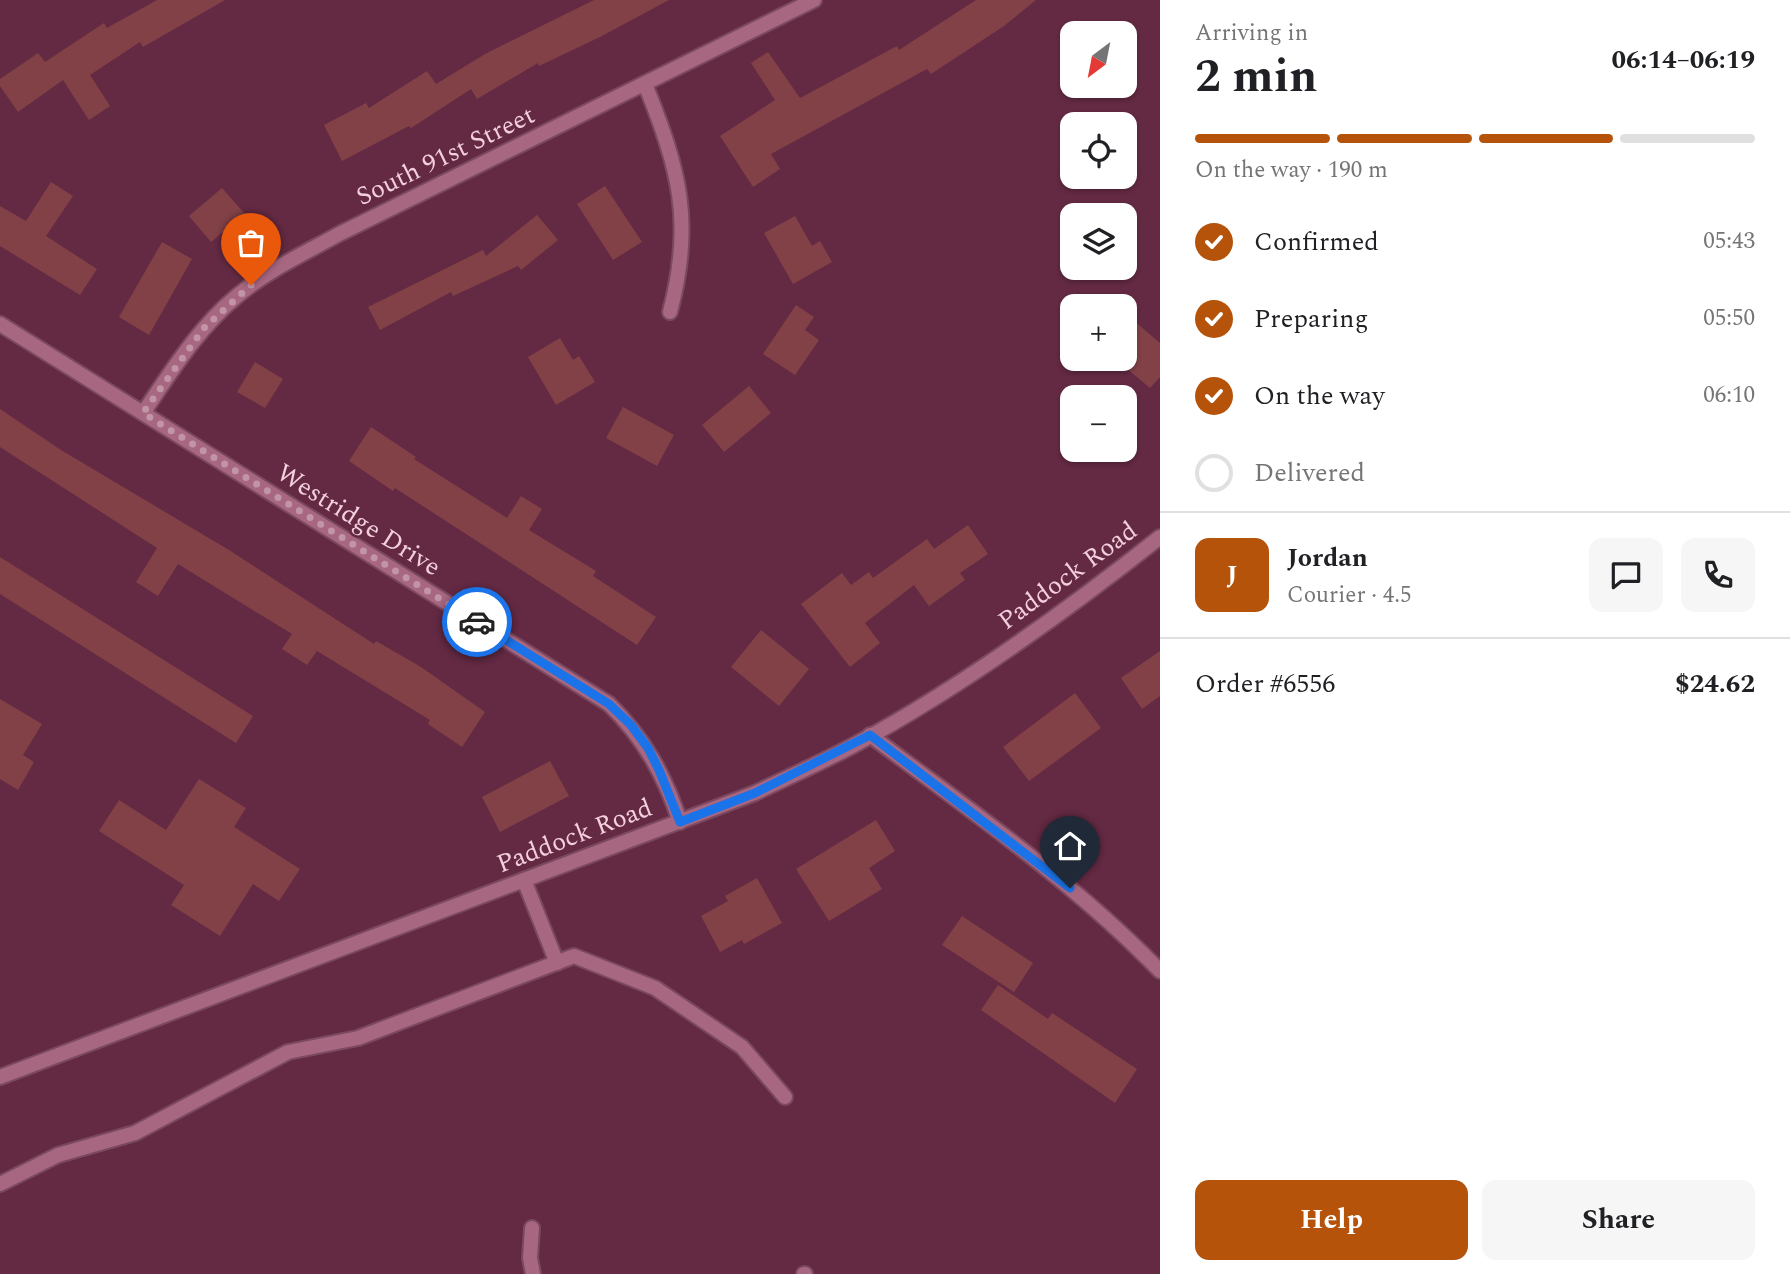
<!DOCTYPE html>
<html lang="en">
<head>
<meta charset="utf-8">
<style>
  :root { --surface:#fff; --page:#f6f6f6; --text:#202124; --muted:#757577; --line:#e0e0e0; --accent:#b45309 }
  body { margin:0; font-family:Spectral,serif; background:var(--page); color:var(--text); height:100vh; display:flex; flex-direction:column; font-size:26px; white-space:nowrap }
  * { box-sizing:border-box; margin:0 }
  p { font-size:23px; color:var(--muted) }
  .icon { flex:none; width:38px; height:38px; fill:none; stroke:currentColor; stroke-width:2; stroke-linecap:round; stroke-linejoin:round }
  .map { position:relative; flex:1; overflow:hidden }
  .details { display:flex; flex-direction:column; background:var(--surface); width:630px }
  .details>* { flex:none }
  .needle { width:46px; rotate:212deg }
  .buttons { position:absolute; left:1060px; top:21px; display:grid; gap:14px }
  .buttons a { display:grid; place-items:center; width:77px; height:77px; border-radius:14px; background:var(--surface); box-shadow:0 2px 5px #0004; font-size:35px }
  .pin { position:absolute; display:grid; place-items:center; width:60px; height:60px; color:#fff; margin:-72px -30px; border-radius:50% 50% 50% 0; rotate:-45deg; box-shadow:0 0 7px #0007 }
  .pin .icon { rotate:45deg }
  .courier { position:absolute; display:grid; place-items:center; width:70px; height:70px; margin:-35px; border:5px solid #1a73e8; border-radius:50%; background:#fff; color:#222; box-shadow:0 2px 9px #0007 }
  .head em { font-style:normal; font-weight:700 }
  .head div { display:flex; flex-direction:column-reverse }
  .head { display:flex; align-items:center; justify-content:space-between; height:119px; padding:0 35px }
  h1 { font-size:46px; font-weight:700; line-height:52px }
  .bar { display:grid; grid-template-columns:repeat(4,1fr); gap:10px 7px; align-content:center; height:84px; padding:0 35px }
  .bar i { height:9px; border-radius:5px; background:var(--line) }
  .bar .active { background:var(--accent) }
  .bar p { grid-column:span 4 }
  .line { display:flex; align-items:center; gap:18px; padding:0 35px; border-top:2px solid var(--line) }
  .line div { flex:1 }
  .round { display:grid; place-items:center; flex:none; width:74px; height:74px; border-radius:14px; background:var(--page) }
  ol { padding:0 35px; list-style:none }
  li { display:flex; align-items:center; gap:21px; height:77px }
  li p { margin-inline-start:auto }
  li .icon { padding:7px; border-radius:50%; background:var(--accent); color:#fff; stroke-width:4 }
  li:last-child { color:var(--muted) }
  li i { width:38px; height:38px; border:4px solid var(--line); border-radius:50% }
  .primary-button { display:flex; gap:14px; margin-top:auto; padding:14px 35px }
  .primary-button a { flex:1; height:80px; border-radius:14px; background:var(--accent); color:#fff; font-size:28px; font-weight:700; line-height:80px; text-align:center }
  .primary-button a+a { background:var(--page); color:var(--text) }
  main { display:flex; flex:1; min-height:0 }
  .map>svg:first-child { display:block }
</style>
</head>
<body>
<main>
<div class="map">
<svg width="1160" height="1274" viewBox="0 0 1160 1274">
  <rect width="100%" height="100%" fill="#642a43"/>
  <!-- building -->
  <g fill="#824147">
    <polygon points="157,0 225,0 143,47 140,42 90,75 110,106 89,120 63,80 18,112 0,86 0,79 38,53 45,62 104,23 107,28"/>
    <polygon points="594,0 669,0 600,37 539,66 538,63 477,99 471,89 411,128 409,126 342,161 324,125 366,103 369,108 427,71 436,84 485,54"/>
    <polygon points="976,0 1036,0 1004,26 931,74 927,69 771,154 780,169 753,187 720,136 775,100 751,63 768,52 800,98 897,46 899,50"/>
    <polygon points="51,182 73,196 46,236 97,269 80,295 0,246 0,206 26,221"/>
    <polygon points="605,186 642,242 613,260 577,204"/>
    <polygon points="222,188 245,214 211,242 189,216"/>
    <polygon points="537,215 558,240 521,270 518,266 453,296 451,292 380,330 368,307 483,250 486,256"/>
    <polygon points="795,216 812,246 820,241 832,262 793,284 764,233"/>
    <polygon points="162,242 192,259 149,335 119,317"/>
    <polygon points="796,305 814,317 805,330 819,340 795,375 763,354"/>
    <polygon points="1125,313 1160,343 1160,377 1150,388 1125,367"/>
    <polygon points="560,338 573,360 579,356 595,382 556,405 528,357"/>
    <polygon points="255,362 283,379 265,408 237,392"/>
    <polygon points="749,386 771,413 724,452 702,425"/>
    <polygon points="623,407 674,435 657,466 606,438"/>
    <polygon points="0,409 61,450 229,550 374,644 376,641 421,667 485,712 462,747 428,724 430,720 317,651 307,665 282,649 292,634 178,564 158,596 136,582 157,548 0,447"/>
    <polygon points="371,427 416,457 414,459 507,518 521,496 542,509 529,530 596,571 593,576 656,617 637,645 395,488 393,491 349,461"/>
    <polygon points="968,525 988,554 960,573 965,580 929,606 914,585 865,623 880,643 850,667 801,604 842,573 851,585 869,572 873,578 927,539 934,549"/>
    <polygon points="0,557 253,716 236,743 0,594"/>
    <polygon points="761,630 809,669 779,706 731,667"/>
    <polygon points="1160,651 1160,696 1142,709 1121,678"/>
    <polygon points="1075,693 1101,728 1029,781 1003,747"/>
    <polygon points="0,699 42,724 23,755 34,762 18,790 0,779"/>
    <polygon points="550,761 569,796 500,832 482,797"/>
    <polygon points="199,779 246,808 234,827 300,869 279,901 253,884 220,936 171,905 184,885 99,831 119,800 166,830"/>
    <polygon points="876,820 895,851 869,868 882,889 829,921 796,869"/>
    <polygon points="757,878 782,923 744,944 742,940 720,952 701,916 728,901 725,896"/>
    <polygon points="962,916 1033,963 1014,992 942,945"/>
    <polygon points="998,985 1048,1019 1052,1013 1137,1069 1115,1103 981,1010"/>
  </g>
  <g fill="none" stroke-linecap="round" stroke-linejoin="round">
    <defs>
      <g id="street">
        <path d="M645,84C679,169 694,221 670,312"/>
        <path d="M0,324L609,704C644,738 665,776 680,822"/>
        <path d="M143,413C171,372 198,328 237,296C268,270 305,253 339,234L814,0"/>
        <path d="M870,735C969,810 1073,881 1160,971"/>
        <polyline points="524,880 557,963"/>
        <path d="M0,1077L755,793C788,777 823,762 856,744C963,686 1064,613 1160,537"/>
        <polyline points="0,1184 58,1155 135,1133 288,1052 358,1038 574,956 655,988 742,1047 785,1097"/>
        <polyline points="532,1228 530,1258 533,1274"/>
        <polyline points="804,1274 805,1274"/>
      </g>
    </defs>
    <!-- street casing -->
    <use href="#street" stroke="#7b495f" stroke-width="18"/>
    <!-- street -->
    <use href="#street" stroke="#a86781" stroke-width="14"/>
  </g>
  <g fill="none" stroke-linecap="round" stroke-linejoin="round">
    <!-- done -->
    <polyline stroke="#c295a6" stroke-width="7" stroke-dasharray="0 12.6" points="251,285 204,328 143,413 477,622"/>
    <!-- route -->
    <polyline stroke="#1a73e8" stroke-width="9" points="477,622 609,704 631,725 648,748 659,770 680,822 755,793 870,735 1070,888"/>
  </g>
  <g text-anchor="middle" stroke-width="5" stroke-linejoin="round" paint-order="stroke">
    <!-- street labels -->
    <g font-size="26" fill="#f4cfdc" stroke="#642a43">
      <text transform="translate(445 155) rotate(-26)" y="9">South 91st Street</text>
      <text transform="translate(359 519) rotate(32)" y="9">Westridge Drive</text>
      <text transform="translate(1067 575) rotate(-36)" y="9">Paddock Road</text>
      <text transform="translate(574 835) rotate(-21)" y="9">Paddock Road</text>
    </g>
  </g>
</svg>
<div class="buttons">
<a><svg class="needle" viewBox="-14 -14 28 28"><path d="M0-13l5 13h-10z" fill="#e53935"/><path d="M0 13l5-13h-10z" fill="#757577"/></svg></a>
<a><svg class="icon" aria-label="locate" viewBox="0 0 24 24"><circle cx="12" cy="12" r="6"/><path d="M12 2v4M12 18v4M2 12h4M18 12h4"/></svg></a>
<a><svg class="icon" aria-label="layers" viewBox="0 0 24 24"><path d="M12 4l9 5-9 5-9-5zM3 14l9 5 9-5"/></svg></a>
<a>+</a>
<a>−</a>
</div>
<div class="pin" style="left:251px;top:285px;background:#ea580c"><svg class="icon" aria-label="bag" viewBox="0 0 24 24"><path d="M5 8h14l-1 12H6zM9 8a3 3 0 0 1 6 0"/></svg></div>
<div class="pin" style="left:1070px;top:888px;background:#1f2937"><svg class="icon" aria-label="home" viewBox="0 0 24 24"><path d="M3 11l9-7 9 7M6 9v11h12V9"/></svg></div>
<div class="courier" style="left:477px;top:622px"><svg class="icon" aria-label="car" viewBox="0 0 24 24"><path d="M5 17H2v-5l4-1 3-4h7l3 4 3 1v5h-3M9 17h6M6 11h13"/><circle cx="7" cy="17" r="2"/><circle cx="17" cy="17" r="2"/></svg></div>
</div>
<section class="details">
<div class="head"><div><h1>2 min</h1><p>Arriving in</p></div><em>06:14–06:19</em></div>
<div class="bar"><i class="active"></i><i class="active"></i><i class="active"></i><i></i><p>On the way · 190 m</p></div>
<ol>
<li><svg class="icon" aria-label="check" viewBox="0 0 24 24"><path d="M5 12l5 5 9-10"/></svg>Confirmed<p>05:43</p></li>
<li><svg class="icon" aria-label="check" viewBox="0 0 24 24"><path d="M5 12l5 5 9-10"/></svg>Preparing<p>05:50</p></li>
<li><svg class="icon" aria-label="check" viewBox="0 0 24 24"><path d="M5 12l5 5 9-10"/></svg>On the way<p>06:10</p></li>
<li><i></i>Delivered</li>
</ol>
<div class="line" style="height:126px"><b class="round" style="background:var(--accent);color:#fff">J</b><div><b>Jordan</b><p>Courier · 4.5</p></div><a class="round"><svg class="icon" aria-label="chat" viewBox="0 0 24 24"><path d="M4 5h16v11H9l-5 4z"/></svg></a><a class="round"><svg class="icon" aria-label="phone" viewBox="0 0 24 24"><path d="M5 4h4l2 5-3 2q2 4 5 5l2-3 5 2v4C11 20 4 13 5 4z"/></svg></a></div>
<div class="line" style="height:91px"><div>Order #6556</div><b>$24.62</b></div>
<div class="primary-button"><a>Help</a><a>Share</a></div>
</section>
</main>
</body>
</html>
